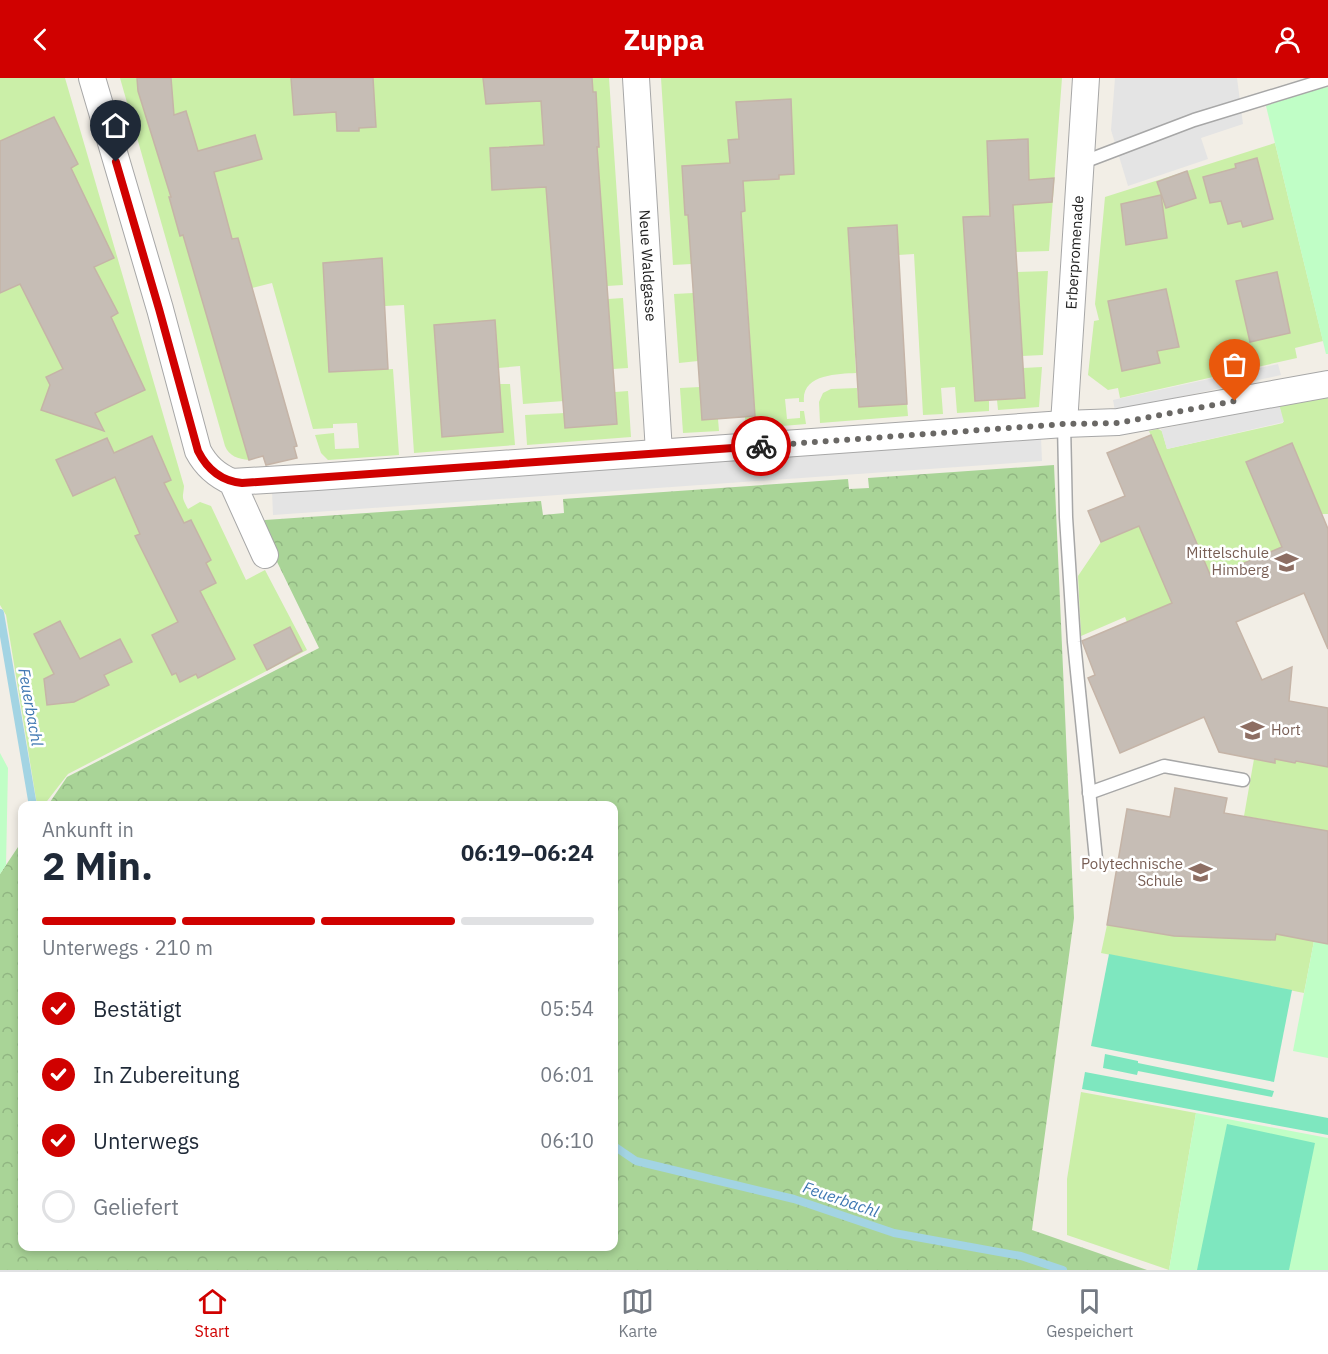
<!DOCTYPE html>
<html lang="de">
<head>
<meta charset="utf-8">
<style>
  :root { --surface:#fff; --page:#f2f2f3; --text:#1f2937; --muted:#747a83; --line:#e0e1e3; --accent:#d00100 }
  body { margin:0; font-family:"IBM Plex Sans",sans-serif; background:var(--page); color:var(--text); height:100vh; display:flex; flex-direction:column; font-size:22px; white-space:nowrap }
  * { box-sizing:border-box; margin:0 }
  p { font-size:20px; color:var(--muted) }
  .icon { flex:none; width:33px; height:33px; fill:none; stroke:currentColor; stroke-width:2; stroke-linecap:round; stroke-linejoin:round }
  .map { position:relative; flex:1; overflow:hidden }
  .side { position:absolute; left:18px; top:723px; width:600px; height:450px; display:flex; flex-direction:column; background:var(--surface); border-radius:12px; box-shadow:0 3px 9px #0003 }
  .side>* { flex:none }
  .pin { position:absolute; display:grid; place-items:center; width:51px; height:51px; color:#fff; margin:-62px -26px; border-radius:50% 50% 50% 0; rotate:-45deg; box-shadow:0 0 6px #0007 }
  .pin .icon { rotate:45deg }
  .courier { position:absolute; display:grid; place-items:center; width:60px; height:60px; margin:-30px; border:4px solid #d00100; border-radius:50%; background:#fff; color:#222; box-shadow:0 2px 8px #0007 }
  .overview em { font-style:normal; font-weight:700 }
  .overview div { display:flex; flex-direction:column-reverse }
  .overview { display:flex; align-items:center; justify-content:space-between; height:102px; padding:0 24px }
  h1 { font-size:39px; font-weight:700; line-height:45px }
  .bar { display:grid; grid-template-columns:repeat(4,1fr); gap:9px 6px; align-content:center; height:72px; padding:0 24px }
  .bar i { height:8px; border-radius:4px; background:var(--line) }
  .bar .current { background:var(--accent) }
  .bar p { grid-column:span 4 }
  ol { padding:0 24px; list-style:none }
  li { display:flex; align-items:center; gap:18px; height:66px }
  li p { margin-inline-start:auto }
  li .icon { padding:6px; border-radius:50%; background:var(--accent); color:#fff; stroke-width:4 }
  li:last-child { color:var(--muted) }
  li i { width:33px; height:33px; border:3px solid var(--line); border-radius:50% }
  header { display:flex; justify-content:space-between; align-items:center; height:78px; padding:0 24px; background:var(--accent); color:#fff; font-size:27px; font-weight:700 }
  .tabs { display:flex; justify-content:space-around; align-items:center; height:84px; border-top:2px solid var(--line); background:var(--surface); font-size:16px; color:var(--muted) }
  .tabs a { display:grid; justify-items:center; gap:3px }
  .tabs .current { color:var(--accent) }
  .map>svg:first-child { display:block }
</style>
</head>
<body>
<header><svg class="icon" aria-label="back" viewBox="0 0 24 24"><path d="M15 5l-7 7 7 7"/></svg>Zuppa<svg class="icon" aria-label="person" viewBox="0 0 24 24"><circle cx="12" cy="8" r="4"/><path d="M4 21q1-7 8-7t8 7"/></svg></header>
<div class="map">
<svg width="1328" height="1192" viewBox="0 0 1328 1192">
  <defs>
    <pattern id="forest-crowns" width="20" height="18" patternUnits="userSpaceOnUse" patternTransform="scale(1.5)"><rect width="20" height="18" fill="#a9d497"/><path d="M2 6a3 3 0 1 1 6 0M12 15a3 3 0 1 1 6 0" fill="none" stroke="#91b682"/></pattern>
  </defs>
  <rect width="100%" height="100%" fill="#f2eee6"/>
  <!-- grass -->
  <g fill="#cbefa8">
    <path d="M0,0H65L184,408C183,421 181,418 188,431L200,424L211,428L246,502L265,492L307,572L68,696L44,727H37L6,537L0,527Z"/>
    <path d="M120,0H609L623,207L607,208L604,166L564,323L523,326L520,288L498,290L495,242L434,247L442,359L503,354L499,306H510L515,367L414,375L404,227L385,228L382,181L323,185L329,294L393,291L399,377L328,382L321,375L315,357L334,355L335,371L359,370L357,345L333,346V350L313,351L272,205L252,210L195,196L249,382C238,381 229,378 225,368Z"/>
    <path d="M661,0H1062L1049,173L1016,174L1014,136L964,139L975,323H989V333L957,335L955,309L941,310L943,336L923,337L914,176L898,177L848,150L856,295C838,296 801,296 804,324H799V320L785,321L787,341L800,340V333H804L806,346L746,351L745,339L755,337L743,156L691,186L673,187Z"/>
    <polygon points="1275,65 1323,263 1295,270 1297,280 1120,320 1118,310 1108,312 1088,297 1094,243 1099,242 1095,226 1105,119"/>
    <polygon points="1048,193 1043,277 1022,278 1017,194"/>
    <polygon points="693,215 698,283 679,285 674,216"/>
    <polygon points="623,220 628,290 613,291 608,221"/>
    <polygon points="1042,289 1039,329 998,332 997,322 1025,320 1023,290"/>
    <polygon points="700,309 718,341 719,353 683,355 680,310"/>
    <polygon points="857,310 859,329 907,326 908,338 820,345 819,324 823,315 831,311"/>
    <polygon points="628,313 631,359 527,367 525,337 565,335 566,350 617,346 615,314"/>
    <polygon points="1328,318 1328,436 1322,436 1292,365 1247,384 1282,469 1211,499 1149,353 1158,351 1162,353 1167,371 1283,345 1279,326"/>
    <polygon points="1139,448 1172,525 1127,544 1125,539 1081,558 1078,498 1101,464"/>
    <polygon points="1254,681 1274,685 1275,681 1295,685 1296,683 1328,689 1328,790 1304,915 1101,875 1107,847 1174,858 1176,856 1201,859 1275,862 1294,747 1244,738"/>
    <polygon points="1081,1014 1196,1035 1169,1192 1067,1157 1067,1101"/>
  </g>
  <!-- forest -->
  <polygon fill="url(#forest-crowns)" points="1054,387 1074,840 1032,1152 1147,1192 0,1192 0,796 22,763 22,1168 614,1168 614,728 48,727 67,699 319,570 262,453 263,444 265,442 541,423 543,437 564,435 563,421 848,401 849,411 869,410 868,400"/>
  <!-- park -->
  <g fill="#c0fec6">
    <polygon points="1328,9 1328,276 1326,276 1266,28 1310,12"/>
    <polygon points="0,675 8,690 6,787 0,796"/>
    <polygon points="1314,863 1328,866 1328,980 1293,973"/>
    <polygon points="1196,1035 1328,1060 1328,1192 1169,1192"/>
  </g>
  <!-- pitch -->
  <g fill="#7ee7bf">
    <polygon points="1109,876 1292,912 1274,1004 1091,968"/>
    <polygon points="1105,976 1138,983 1138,985 1274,1013 1272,1019 1138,993 1137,997 1103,990"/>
    <polygon points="1085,994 1328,1040 1328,1057 1082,1011"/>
    <polygon points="1227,1046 1315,1065 1289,1192 1197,1192"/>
  </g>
  <!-- parking -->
  <g fill="#e4e4e4">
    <polygon points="1115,0 1237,0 1243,46 1201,60 1208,81 1128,108 1111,52"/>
    <polygon points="1278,286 1281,297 1115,333 1113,322"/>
    <polygon points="1279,326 1284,344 1167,371 1161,351"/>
    <polygon points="1041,359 1042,383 273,437 272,413"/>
  </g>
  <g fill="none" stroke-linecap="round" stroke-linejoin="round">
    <!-- stream -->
    <g stroke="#a3d4e3" stroke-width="8">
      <polyline points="0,535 33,728"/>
      <polyline points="614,1068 636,1083 794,1121 894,1155 1021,1178 1063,1192"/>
    </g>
  </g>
  <!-- building -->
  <g fill="#c6bdb5" stroke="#c5b4a7" stroke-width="1.5">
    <polygon points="137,0 171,0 174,37 186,33 198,73 255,57 262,81 214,94 232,161 238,160 297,368 294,369 297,380 266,387 263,378 249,382 183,157 180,158 169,119 171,119 138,13"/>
    <polygon points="291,0 373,0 376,49 359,50 359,53 337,53 336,34 294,37"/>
    <polygon points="483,0 592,0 593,14 596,14 599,69 597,69 617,346 565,350 546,109 492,112 490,70 544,67 541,23 486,26"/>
    <polygon points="791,21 794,96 779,97 779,101 743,103 745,133 741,134 755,338 702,342 688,137 685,137 682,88 730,85 728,62 739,61 736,24"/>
    <polygon points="54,39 78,86 71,90 114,180 94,189 118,235 111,239 145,312 95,335 104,353 41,332 50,307 46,299 63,291 20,206 0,215 0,63"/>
    <polygon points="1028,61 1029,102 1054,100 1052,124 1013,127 1025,320 975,323 963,139 990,138 987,63"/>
    <polygon points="1257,80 1273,141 1243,149 1241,143 1228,146 1221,123 1210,125 1203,99 1236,90 1235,86"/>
    <polygon points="1187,93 1196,120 1166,130 1157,104"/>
    <polygon points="1161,117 1167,160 1126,167 1121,126"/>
    <polygon points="897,147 907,326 859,329 848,150"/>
    <polygon points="382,180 388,291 329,294 323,185"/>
    <polygon points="1277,194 1290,255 1250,264 1236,203"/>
    <polygon points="1166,211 1179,269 1157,273 1160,285 1122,293 1108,223"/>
    <polygon points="495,242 503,354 442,359 434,247"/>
    <polygon points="1151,357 1211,499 1282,469 1246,384 1292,365 1328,451 1328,571 1304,515 1236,544 1262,602 1292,589 1289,623 1328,630 1328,689 1296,683 1295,685 1275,681 1275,685 1219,674 1204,639 1120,675 1088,600 1095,597 1082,563 1172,525 1139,448 1101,464 1088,433 1125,418 1107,375"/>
    <polygon points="152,358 171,402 164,405 184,445 191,442 211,482 206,485 216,505 200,513 235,581 198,600 196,596 180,604 176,595 172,597 152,557 178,544 135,458 140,456 115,399 73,418 56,382 107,360 114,375"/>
    <polygon points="60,543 80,581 120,561 132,584 104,597 109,607 74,624 47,627 44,601 54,596 34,556"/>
    <polygon points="290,549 302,573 267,592 254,567"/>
    <polygon points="1175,710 1227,720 1224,735 1328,753 1328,866 1276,856 1275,862 1174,858 1107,847 1127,731 1170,739"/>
  </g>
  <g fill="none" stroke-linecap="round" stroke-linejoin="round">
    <defs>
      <g id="lane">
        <polyline points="1081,85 1194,42 1328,1"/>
        <polyline points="1064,346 1066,439 1074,564 1096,781"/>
        <polyline points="1089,715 1164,688 1243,702"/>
      </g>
      <g id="street">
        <path d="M92,0L160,231L198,373C206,388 216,397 232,404L265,477"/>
        <path id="s1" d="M636,0L659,374"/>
        <path id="s2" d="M1064,346L1086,0"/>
        <polyline points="232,404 317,399 1064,346 1118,344 1328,306"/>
      </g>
    </defs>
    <!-- lane casing -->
    <use href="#lane" stroke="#a7a7a7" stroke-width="15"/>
    <!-- street casing -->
    <use href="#street" stroke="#a7a7a7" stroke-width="28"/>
    <!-- lane -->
    <use href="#lane" stroke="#fff" stroke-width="12"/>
    <!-- street -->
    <use href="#street" stroke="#fff" stroke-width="26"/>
  </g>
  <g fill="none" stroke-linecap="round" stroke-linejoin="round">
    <!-- done -->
    <polyline stroke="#6a6865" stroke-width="6" stroke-dasharray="0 10.8" points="761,368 1064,346 1118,345 1235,323"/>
    <!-- route -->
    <path stroke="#d00100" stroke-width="8" d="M116,84L159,231L198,373C207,391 221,403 242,405L761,368"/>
  </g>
  <!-- icons -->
  <defs>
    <symbol id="school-bare" viewBox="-9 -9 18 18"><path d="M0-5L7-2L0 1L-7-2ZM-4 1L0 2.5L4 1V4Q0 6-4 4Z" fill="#8d6e63" stroke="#fff" stroke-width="2.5" paint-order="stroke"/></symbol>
  </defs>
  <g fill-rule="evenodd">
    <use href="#school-bare" x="1270" y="468" width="33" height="33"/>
    <use href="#school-bare" x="1236" y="636" width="33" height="33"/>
    <use href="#school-bare" x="1184" y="778" width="33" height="33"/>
  </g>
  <g text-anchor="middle" stroke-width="5" stroke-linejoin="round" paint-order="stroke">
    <!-- street labels -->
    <g font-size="15" fill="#202020" stroke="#fff">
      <text dy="5" stroke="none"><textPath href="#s2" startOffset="172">Erberpromenade</textPath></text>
      <text dy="5" stroke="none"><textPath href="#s1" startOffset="188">Neue Waldgasse</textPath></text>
    </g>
    <!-- education labels -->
    <g font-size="15" fill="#785e54" stroke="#fff" text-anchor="end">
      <text x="1269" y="480">Mittelschule<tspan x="1269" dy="17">Himberg</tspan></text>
      <text x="1271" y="657" text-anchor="start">Hort</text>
      <text x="1183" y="791">Polytechnische<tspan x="1183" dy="17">Schule</tspan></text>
    </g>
    <!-- water labels -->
    <g font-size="16" font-style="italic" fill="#4078b2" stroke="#fff">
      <text transform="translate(31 629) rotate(80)" y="6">Feuerbachl</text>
      <text transform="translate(841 1121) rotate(19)" y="6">Feuerbachl</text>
    </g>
  </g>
</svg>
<div class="pin" style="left:1235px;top:323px;background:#ea580c"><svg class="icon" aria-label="bag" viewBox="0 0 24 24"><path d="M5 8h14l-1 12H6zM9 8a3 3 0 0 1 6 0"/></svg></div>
<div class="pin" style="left:116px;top:84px;background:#1f2937"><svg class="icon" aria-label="home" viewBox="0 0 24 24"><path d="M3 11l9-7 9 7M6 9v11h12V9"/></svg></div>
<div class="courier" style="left:761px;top:368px"><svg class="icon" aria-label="bike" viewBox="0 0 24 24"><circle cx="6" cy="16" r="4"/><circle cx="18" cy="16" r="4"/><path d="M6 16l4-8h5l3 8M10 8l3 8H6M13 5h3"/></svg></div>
<section class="side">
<div class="overview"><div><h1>2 Min.</h1><p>Ankunft in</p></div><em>06:19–06:24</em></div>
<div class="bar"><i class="current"></i><i class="current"></i><i class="current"></i><i></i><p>Unterwegs · 210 m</p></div>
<ol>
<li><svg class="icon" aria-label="check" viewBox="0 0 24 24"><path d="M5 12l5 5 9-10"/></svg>Bestätigt<p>05:54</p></li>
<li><svg class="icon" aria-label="check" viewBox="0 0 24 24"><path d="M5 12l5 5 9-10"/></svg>In Zubereitung<p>06:01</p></li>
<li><svg class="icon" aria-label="check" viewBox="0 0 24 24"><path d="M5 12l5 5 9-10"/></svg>Unterwegs<p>06:10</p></li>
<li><i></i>Geliefert</li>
</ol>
</section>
</div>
<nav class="tabs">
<a class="current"><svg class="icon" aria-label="home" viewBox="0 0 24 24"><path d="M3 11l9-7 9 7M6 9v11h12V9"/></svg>Start</a>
<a><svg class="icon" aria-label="map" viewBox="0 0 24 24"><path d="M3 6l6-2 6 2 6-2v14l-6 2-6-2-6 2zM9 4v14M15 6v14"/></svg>Karte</a>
<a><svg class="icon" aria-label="saved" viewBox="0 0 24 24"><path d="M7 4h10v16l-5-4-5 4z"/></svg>Gespeichert</a>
</nav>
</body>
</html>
